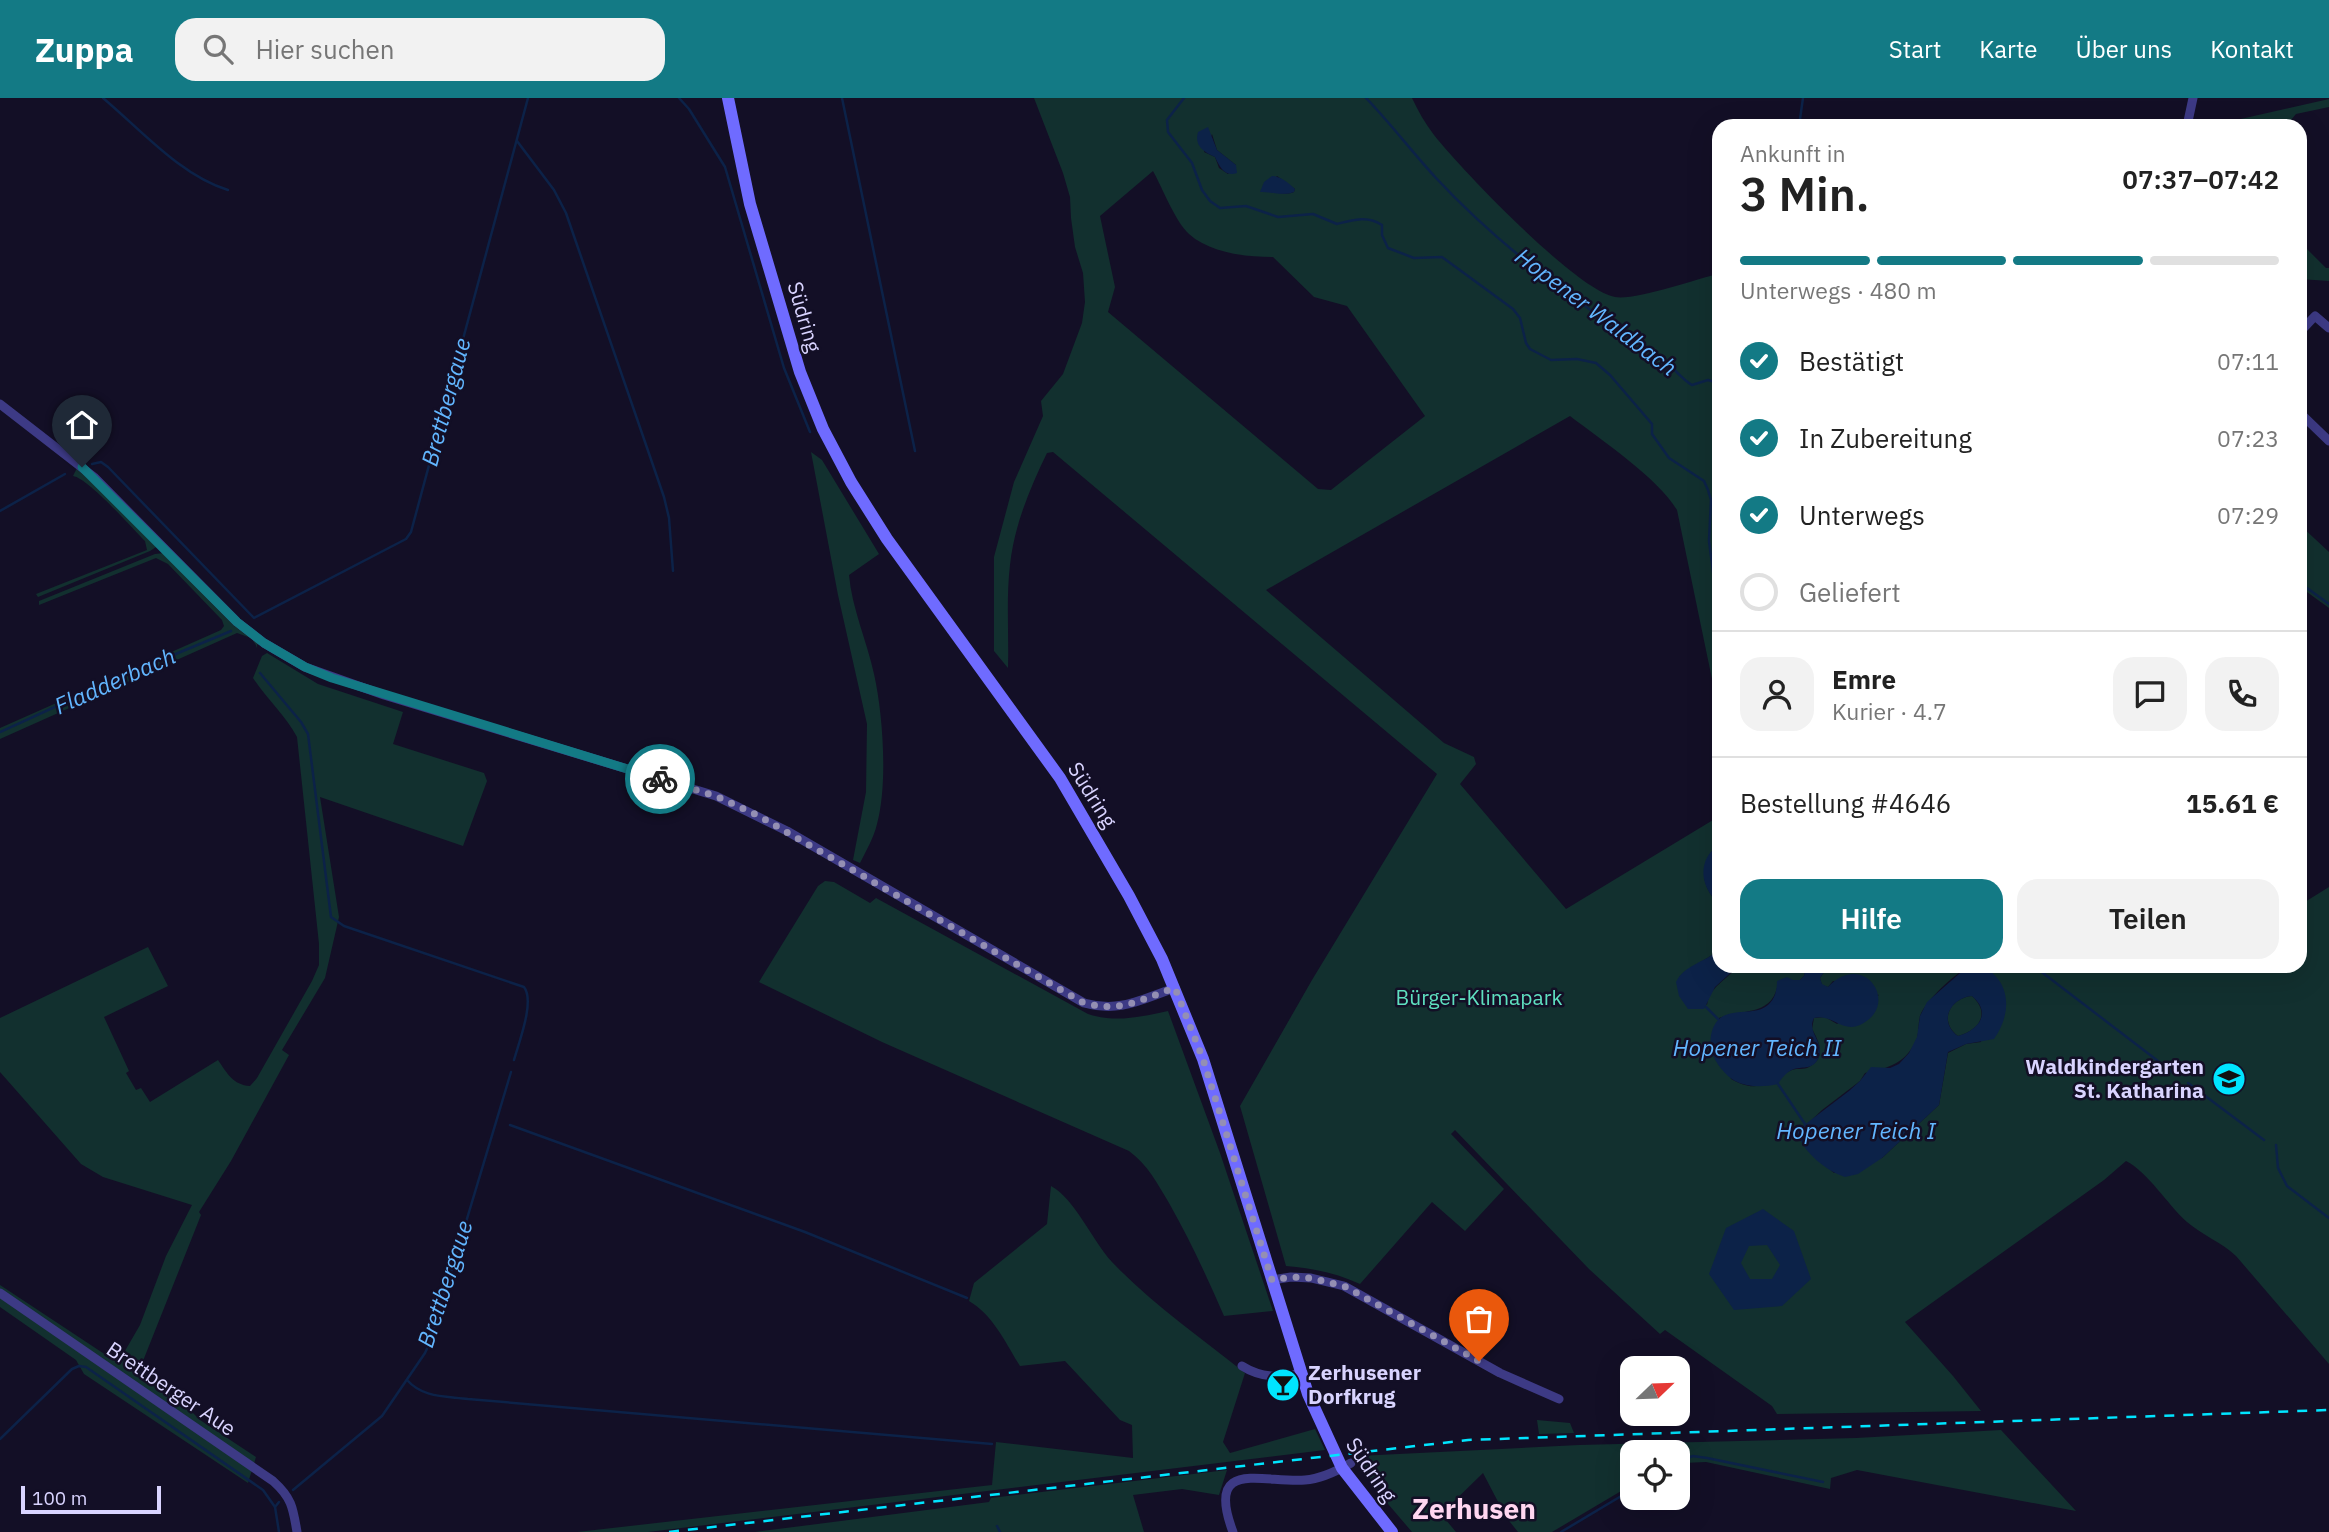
<!DOCTYPE html>
<html lang="de">
<head>
<meta charset="utf-8">
<style>
  :root { --surface:#fff; --page:#f2f2f2; --text:#222; --muted:#767676; --line:#e0e0e0; --accent:#137a85 }
  body { margin:0; font-family:"IBM Plex Sans",sans-serif; background:var(--page); color:var(--text); height:100vh; display:flex; flex-direction:column; font-size:26px; white-space:nowrap }
  * { box-sizing:border-box; margin:0 }
  p { font-size:23px; color:var(--muted) }
  .icon { flex:none; width:38px; height:38px; fill:none; stroke:currentColor; stroke-width:2; stroke-linecap:round; stroke-linejoin:round }
  .map { position:relative; flex:1; overflow:hidden }
  .sheet { position:absolute; left:1712px; top:21px; width:595px; height:854px; display:flex; flex-direction:column; background:var(--surface); border-radius:21px; box-shadow:0 7px 28px #0002 }
  .sheet>* { flex:none }
  .needle { width:46px; rotate:67deg }
  .fabs { position:absolute; left:1620px; top:1258px; display:grid; gap:14px }
  .fabs a { display:grid; place-items:center; width:70px; height:70px; border-radius:14px; background:var(--surface); box-shadow:0 7px 28px #0002; font-size:35px }
  .scale { position:absolute; left:21px; bottom:18px; width:140px; box-sizing:border-box; padding-left:7px; border:4px solid #d9d4ff; border-top:0; font-size:19px; line-height:24px; white-space:nowrap; color:#d9d4ff; -webkit-text-stroke:5px #130f26; paint-order:stroke }
  .pin { position:absolute; display:grid; place-items:center; width:60px; height:60px; color:#fff; margin:-72px -30px; border-radius:50% 50% 50% 0; rotate:-45deg; box-shadow:0 0 7px #0007 }
  .pin .icon { rotate:45deg }
  .courier { position:absolute; display:grid; place-items:center; width:70px; height:70px; margin:-35px; border:5px solid #137a85; border-radius:50%; background:#fff; color:#222; box-shadow:0 2px 9px #0007 }
  .summary em { font-style:normal; font-weight:600 }
  .summary div { display:flex; flex-direction:column-reverse }
  .summary { display:flex; align-items:center; justify-content:space-between; height:119px; padding:0 28px }
  h1 { font-size:46px; font-weight:600; line-height:52px }
  .bar { display:grid; grid-template-columns:repeat(4,1fr); gap:10px 7px; align-content:center; height:84px; padding:0 28px }
  .bar i { height:9px; border-radius:5px; background:var(--line) }
  .bar .on { background:var(--accent) }
  .bar p { grid-column:span 4 }
  .line { display:flex; align-items:center; gap:18px; padding:0 28px; border-top:2px solid var(--line) }
  .line div { flex:1 }
  .round { display:grid; place-items:center; flex:none; width:74px; height:74px; border-radius:21px; background:var(--page) }
  ol { padding:0 28px; list-style:none }
  li { display:flex; align-items:center; gap:21px; height:77px }
  li p { margin-inline-start:auto }
  li .icon { padding:7px; border-radius:50%; background:var(--accent); color:#fff; stroke-width:4 }
  li:last-child { color:var(--muted) }
  li i { width:38px; height:38px; border:4px solid var(--line); border-radius:50% }
  .cta { display:flex; gap:14px; margin-top:auto; padding:14px 28px }
  .cta a { flex:1; height:80px; border-radius:21px; background:var(--accent); color:#fff; font-size:28px; font-weight:600; line-height:80px; text-align:center }
  .cta a+a { background:var(--page); color:var(--text) }
  header { display:flex; align-items:center; gap:42px; box-sizing:border-box; height:98px; padding:0 35px; background:var(--accent); color:#fff }
  header strong { font-size:33px }
  nav { display:flex; gap:38px; margin-inline-start:auto; font-size:24px }
  .search { width:490px; height:63px; background:var(--page); display:flex; align-items:center; gap:18px; box-sizing:border-box; padding:0 24px; border-radius:21px; color:var(--muted); font-size:26px }
  .map>svg:first-child { display:block }
</style>
</head>
<body>
<header>
<strong>Zuppa</strong>
<div class="search"><svg class="icon" aria-label="search" viewBox="0 0 24 24"><circle cx="10" cy="10" r="6"/><path d="M15 15l6 6"/></svg>Hier suchen</div>
<nav><a>Start</a><a>Karte</a><a>Über uns</a><a>Kontakt</a></nav>
</header>
<div class="map">
<svg width="2329" height="1434" viewBox="0 0 2329 1434">
  <rect width="100%" height="100%" fill="#130f26"/>
  <!-- green -->
  <g fill="#12302f" fill-rule="evenodd">
    <path d="M1034,0H1412C1418,13 1425,25 1434,37C1461,71 1576,192 1615,199C1633,203 1697,181 1718,176V610L1677,412C1658,380 1601,342 1570,318L1266,492L1444,645L1474,659L1476,666L1460,686L1566,811L1718,719V747C1699,763 1700,788 1718,805V852C1706,863 1691,867 1679,879L1707,907C1710,888 1727,882 1738,868H1806L1804,878L1800,882H1794L1777,890C1770,918 1741,911 1719,920L1731,981C1759,997 1767,983 1792,972C1797,970 1804,972 1809,969C1827,960 1819,943 1812,931L1814,920L1825,919L1837,926L1879,897L1833,883L1828,889L1822,887L1820,880L1828,868H1970C1955,875 1925,903 1920,918C1918,925 1919,933 1917,940C1907,965 1889,970 1865,975L1860,983L1822,1012L1797,1036L1810,1054L1834,1075L1882,1060L1939,1007L1948,955L1966,946L1981,944L1990,872L1981,868H2300V807L2329,789V1266L2236,1158C2221,1144 2202,1137 2187,1124C2167,1106 2148,1074 2126,1063L2104,1082L1905,1224L1953,1278L1981,1313L1777,1316L1772,1308L1665,1232L1660,1236L1589,1171L1455,1032L1451,1036L1504,1091L1465,1133L1432,1104L1360,1186C1336,1175 1312,1170 1286,1168L1240,1008L1312,882L1437,676L1053,354L1047,355C1030,390 1014,428 1010,467C1006,501 1009,536 1008,570L994,553V459L1014,384L1043,318L1041,303L1063,276L1082,225L1085,204L1083,175L1075,149L1071,120L1070,99L1063,75ZM1212,36L1217,52L1236,67L1228,76L1219,70L1215,59L1204,54ZM1153,73C1163,91 1175,123 1189,136C1210,155 1246,159 1273,159L1314,199L1347,208L1425,318L1331,392L1318,391L1108,214L1115,189L1100,118ZM1277,78L1295,91L1294,94C1284,98 1274,93 1263,94Z"/>
    <polygon points="2329,1 2329,9 2296,16 2291,22 2292,28 2210,28"/>
    <polygon points="2300,144 2326,170 2329,170 2329,183 2300,181"/>
    <path d="M811,354L822,362L879,456L849,477C852,511 867,543 874,576C883,616 888,686 877,726C874,739 866,753 860,765L853,762L866,694L867,626L838,497Z"/>
    <path d="M77,370L156,449L150,453L38,499L36,496L147,452L145,443C132,430 88,380 73,378Z"/>
    <polygon points="2300,427 2329,454 2329,510 2300,489"/>
    <polygon points="164,455 258,545 256,550 256,547 251,540 237,535 0,641 0,630 221,532 224,528 222,522 168,466 156,460 39,507 39,503 155,456"/>
    <path d="M267,555L318,586L403,614L393,646L484,675L487,683L463,748L320,699L339,819L325,880L282,952L289,957L231,1063L199,1114L201,1117L139,1273L185,1307L200,1322L256,1359L248,1385L84,1276L76,1262L0,1209V1187L118,1265L140,1227L166,1158L192,1107L103,1079L81,1066L0,974V920L148,849L168,888L104,919L129,973L126,975L136,992L141,990L150,1004L218,962C227,975 233,987 250,988L257,980L312,883L319,867V846L297,639C286,618 267,601 253,580L262,558Z"/>
    <path d="M825,783L834,784L870,805L876,800L1088,916C1116,925 1139,919 1168,913L1220,1055L1273,1213L1224,1218C1207,1179 1190,1142 1169,1105C1157,1085 1148,1067 1129,1053L882,944L759,884L818,788Z"/>
    <path d="M1972,898C1991,916 1979,932 1958,938C1938,923 1950,900 1972,898Z"/>
    <path d="M1051,1088C1075,1101 1092,1142 1112,1164C1151,1205 1200,1239 1245,1275L1223,1344L1230,1355L1315,1331L1325,1352L648,1434H577L992,1387L996,1344L1133,1360L1132,1327L1120,1322L1065,1263L1020,1268C1005,1244 993,1217 969,1203L974,1185L1047,1126Z"/>
    <polygon points="1537,1322 1570,1325 1574,1335 1539,1336"/>
    <polygon points="2001,1332 2076,1413 1857,1372 1831,1380 1830,1391 1706,1364 1683,1365 1678,1354 1633,1354 1633,1386 1552,1434 1518,1434 1506,1419 1483,1375 1441,1416 1456,1434 1412,1434 1377,1393 1358,1358 1579,1347 1856,1340"/>
    <polygon points="1227,1372 1219,1397 1182,1391 1133,1397 1144,1434 755,1434 989,1404 991,1400"/>
  </g>
  <!-- water -->
  <g fill="#0c2248" fill-rule="evenodd">
    <path d="M1208,29L1217,52L1236,67L1237,75C1224,79 1220,69 1215,59C1204,54 1194,48 1198,34Z"/>
    <path d="M1272,78C1280,78 1289,85 1295,91L1294,94C1285,98 1270,94 1260,94L1264,84Z"/>
    <path d="M1718,747V805C1700,788 1697,763 1718,747Z"/>
    <path d="M1718,852V868H1738L1715,889L1704,911H1688L1679,898L1676,884C1685,866 1705,865 1718,852Z"/>
    <path d="M1806,868H1828L1820,880L1822,886L1828,889C1864,851 1902,907 1860,927C1842,935 1831,915 1814,920C1806,935 1826,944 1818,961C1812,972 1804,968 1794,971C1786,974 1782,980 1778,986C1764,989 1749,990 1735,983C1726,978 1715,965 1712,954C1710,946 1710,940 1712,933C1721,904 1752,921 1768,907C1775,901 1777,892 1777,883L1787,879L1793,882H1800L1804,878Z"/>
    <path d="M1981,868C2012,882 2012,916 1994,941L1966,946L1948,954L1939,1007L1882,1060L1858,1076L1845,1079C1825,1072 1806,1056 1797,1036L1799,1031L1849,993L1860,983L1871,969L1890,970L1899,966L1909,955L1917,939L1920,918L1927,904L1967,869ZM1972,898C1992,915 1979,932 1958,938C1938,924 1950,900 1972,898Z"/>
    <path d="M1763,1111L1794,1133L1811,1181L1782,1208L1734,1212L1709,1176L1726,1130ZM1767,1147L1780,1167L1772,1181H1750L1741,1165L1749,1148Z"/>
  </g>
  <g fill="none" stroke-linecap="round" stroke-linejoin="round">
    <!-- stream -->
    <g stroke="#0c2248" stroke-width="2.5">
      <path d="M103,0C140,31 181,78 228,92"/>
      <polyline points="679,0 689,11 725,69 784,270 810,334"/>
      <polyline points="842,0 915,353"/>
      <path d="M1184,0L1167,22L1168,34L1192,65L1202,92L1210,103L1220,110L1246,108L1278,119L1313,116L1337,126C1352,122 1368,117 1382,127V137L1388,150L1414,160L1442,159L1513,211L1520,220L1526,245L1530,251L1551,262L1577,261L1596,265L1610,277L1652,326V336L1669,360L1704,383L1708,392L1711,402L1709,443L1718,512"/>
      <path d="M1366,0C1391,26 1412,54 1436,80C1502,151 1580,207 1660,259C1672,267 1680,280 1692,287L1708,282L1718,285"/>
      <polyline points="1799,28 1803,0"/>
      <polyline points="517,43 554,92 566,115 664,399 669,420 673,473"/>
      <polyline points="92,366 101,364 108,369 254,520 406,441 411,434 528,0"/>
      <polyline points="0,413 65,376"/>
      <polyline points="2300,485 2329,506"/>
      <path d="M260,575L301,624L308,636L331,819L344,828L524,889C535,903 519,944 514,962"/>
      <polyline points="0,634 118,580 231,533"/>
      <polyline points="2039,872 2175,976"/>
      <polyline points="1706,909 1718,921"/>
      <polyline points="2188,985 2264,1042"/>
      <polyline points="1778,986 1805,1026"/>
      <polyline points="510,1027 805,1134 967,1200"/>
      <polyline points="2276,1047 2278,1070 2287,1088 2329,1120"/>
      <path d="M407,1282C423,1300 445,1298 468,1301L992,1346"/>
      <polyline points="0,1341 72,1271 79,1268 86,1269 263,1392 275,1409 279,1434"/>
      <polyline points="1678,1363 1693,1358 1707,1360 1823,1384"/>
      <polyline points="293,1392 382,1318 425,1255 430,1244 511,974"/>
      <polyline points="275,1409 279,1404"/>
      <polyline points="997,1428 1000,1434"/>
      <polyline points="1561,1434 1633,1391"/>
    </g>
    <!-- street -->
    <g stroke="#3d3a85" stroke-width="9">
      <polyline points="2187,28 2193,0"/>
      <polyline points="2300,234 2315,218 2329,230"/>
      <path d="M0,306L94,379L237,524L264,545L305,569L384,597L716,698L787,733L1084,905C1121,915 1141,901 1175,890"/>
      <polyline points="2300,315 2329,343"/>
      <polyline points="1272,1182 1291,1179 1311,1180 1344,1188 1500,1275 1559,1301"/>
      <path d="M0,1195L273,1383C292,1400 293,1410 297,1434"/>
      <path d="M1242,1268C1261,1280 1280,1280 1302,1275"/>
      <path d="M1233,1434C1205,1360 1261,1385 1305,1382C1321,1381 1337,1373 1351,1365"/>
    </g>
    <!-- secondary -->
    <polyline stroke="#6f6bff" stroke-width="12" points="728,0 750,106 800,274 823,331 851,384 887,441 1060,680 1129,798 1162,861 1203,961 1308,1296 1342,1370 1392,1434"/>
    <!-- rail -->
    <polyline stroke="#00e5ff" stroke-width="2.5" stroke-dasharray="10 9" stroke-linecap="butt" points="669,1434 1468,1342 2329,1312"/>
  </g>
  <g fill="none" stroke-linecap="round" stroke-linejoin="round">
    <!-- done -->
    <path stroke="#948fb3" stroke-width="7" stroke-dasharray="0 12.6" d="M660,681L716,698L757,717L1084,905C1123,915 1140,901 1175,890L1203,961L1272,1182L1291,1179L1311,1180L1344,1188L1479,1263"/>
    <!-- route -->
    <polyline stroke="#137a85" stroke-width="9" points="82,369 237,524 264,545 305,569 332,580 660,681"/>
  </g>
  <!-- icons -->
  <defs>
    <symbol id="school-disc" viewBox="-11 -11 22 22"><circle r="9.5" fill="#00e5ff" stroke="#130f26"/><path d="M0-5L7-2L0 1L-7-2ZM-4 1L0 2.5L4 1V4Q0 6-4 4Z" fill="#111"/></symbol>
    <symbol id="bar-disc" viewBox="-11 -11 22 22"><circle r="9.5" fill="#00e5ff" stroke="#130f26"/><path d="M-6-5H6L.8 .8V4.5H3.5V6h-7V4.5H-.8V.8Z" fill="#111"/></symbol>
  </defs>
  <g fill-rule="evenodd">
    <use href="#school-disc" x="2210" y="962" width="38" height="38"/>
    <use href="#bar-disc" x="1264" y="1268" width="38" height="38"/>
  </g>
  <g text-anchor="middle" stroke-width="5" stroke-linejoin="round" paint-order="stroke">
    <!-- street labels -->
    <g font-size="21" fill="#d9d4ff" stroke="#130f26">
      <text transform="translate(804 219) rotate(74)" y="7">Südring</text>
      <text transform="translate(1092 697) rotate(58)" y="7">Südring</text>
      <text transform="translate(171 1291) rotate(34)" y="7">Brettberger Aue</text>
      <text transform="translate(1371 1372) rotate(56)" y="7">Südring</text>
    </g>
    <!-- park labels -->
    <g font-size="21" fill="#5fe0c0" stroke="#130f26">
      <text x="1479" y="907">Bürger-Klimapark</text>
    </g>
    <!-- poi labels -->
    <g font-size="21" font-weight="bold" fill="#d9d4ff" stroke="#130f26" text-anchor="end">
      <text x="2204" y="976">Waldkindergarten<tspan x="2204" dy="24">St. Katharina</tspan></text>
      <text x="1308" y="1282" text-anchor="start">Zerhusener<tspan x="1308" dy="24">Dorfkrug</tspan></text>
    </g>
    <!-- water labels -->
    <g font-size="23" font-style="italic" fill="#62b6ff" stroke="#130f26">
      <text transform="translate(1596 214) rotate(37)" y="8">Hopener Waldbach</text>
      <text transform="translate(446 304) rotate(-75)" y="8">Brettbergaue</text>
      <text transform="translate(115 583) rotate(-24)" y="8">Fladderbach</text>
      <text x="1757" y="958">Hopener Teich II</text>
      <text x="1856" y="1041">Hopener Teich I</text>
      <text transform="translate(445 1186) rotate(-72)" y="8">Brettbergaue</text>
    </g>
    <!-- district labels -->
    <g font-size="28" font-weight="bold" fill="#ffd6f0" stroke="#130f26">
      <text x="1474" y="1421">Zerhusen</text>
    </g>
  </g>
</svg>
<div class="fabs">
<a><svg class="needle" viewBox="-14 -14 28 28"><path d="M0-13l5 13h-10z" fill="#e53935"/><path d="M0 13l5-13h-10z" fill="#767676"/></svg></a>
<a><svg class="icon" aria-label="locate" viewBox="0 0 24 24"><circle cx="12" cy="12" r="6"/><path d="M12 2v4M12 18v4M2 12h4M18 12h4"/></svg></a>
</div>
<div class="scale">100 m</div>
<div class="pin" style="left:1479px;top:1263px;background:#ea580c"><svg class="icon" aria-label="bag" viewBox="0 0 24 24"><path d="M5 8h14l-1 12H6zM9 8a3 3 0 0 1 6 0"/></svg></div>
<div class="pin" style="left:82px;top:369px;background:#1f2937"><svg class="icon" aria-label="home" viewBox="0 0 24 24"><path d="M3 11l9-7 9 7M6 9v11h12V9"/></svg></div>
<div class="courier" style="left:660px;top:681px"><svg class="icon" aria-label="bike" viewBox="0 0 24 24"><circle cx="6" cy="16" r="4"/><circle cx="18" cy="16" r="4"/><path d="M6 16l4-8h5l3 8M10 8l3 8H6M13 5h3"/></svg></div>
<section class="sheet">
<div class="summary"><div><h1>3 Min.</h1><p>Ankunft in</p></div><em>07:37–07:42</em></div>
<div class="bar"><i class="on"></i><i class="on"></i><i class="on"></i><i></i><p>Unterwegs · 480 m</p></div>
<ol>
<li><svg class="icon" aria-label="check" viewBox="0 0 24 24"><path d="M5 12l5 5 9-10"/></svg>Bestätigt<p>07:11</p></li>
<li><svg class="icon" aria-label="check" viewBox="0 0 24 24"><path d="M5 12l5 5 9-10"/></svg>In Zubereitung<p>07:23</p></li>
<li><svg class="icon" aria-label="check" viewBox="0 0 24 24"><path d="M5 12l5 5 9-10"/></svg>Unterwegs<p>07:29</p></li>
<li><i></i>Geliefert</li>
</ol>
<div class="line" style="height:126px"><a class="round"><svg class="icon" aria-label="person" viewBox="0 0 24 24"><circle cx="12" cy="8" r="4"/><path d="M4 21q1-7 8-7t8 7"/></svg></a><div><b>Emre</b><p>Kurier · 4.7</p></div><a class="round"><svg class="icon" aria-label="chat" viewBox="0 0 24 24"><path d="M4 5h16v11H9l-5 4z"/></svg></a><a class="round"><svg class="icon" aria-label="phone" viewBox="0 0 24 24"><path d="M5 4h4l2 5-3 2q2 4 5 5l2-3 5 2v4C11 20 4 13 5 4z"/></svg></a></div>
<div class="line" style="height:91px"><div>Bestellung #4646</div><b>15.61 €</b></div>
<div class="cta"><a>Hilfe</a><a>Teilen</a></div>
</section>
</div>
</body>
</html>
